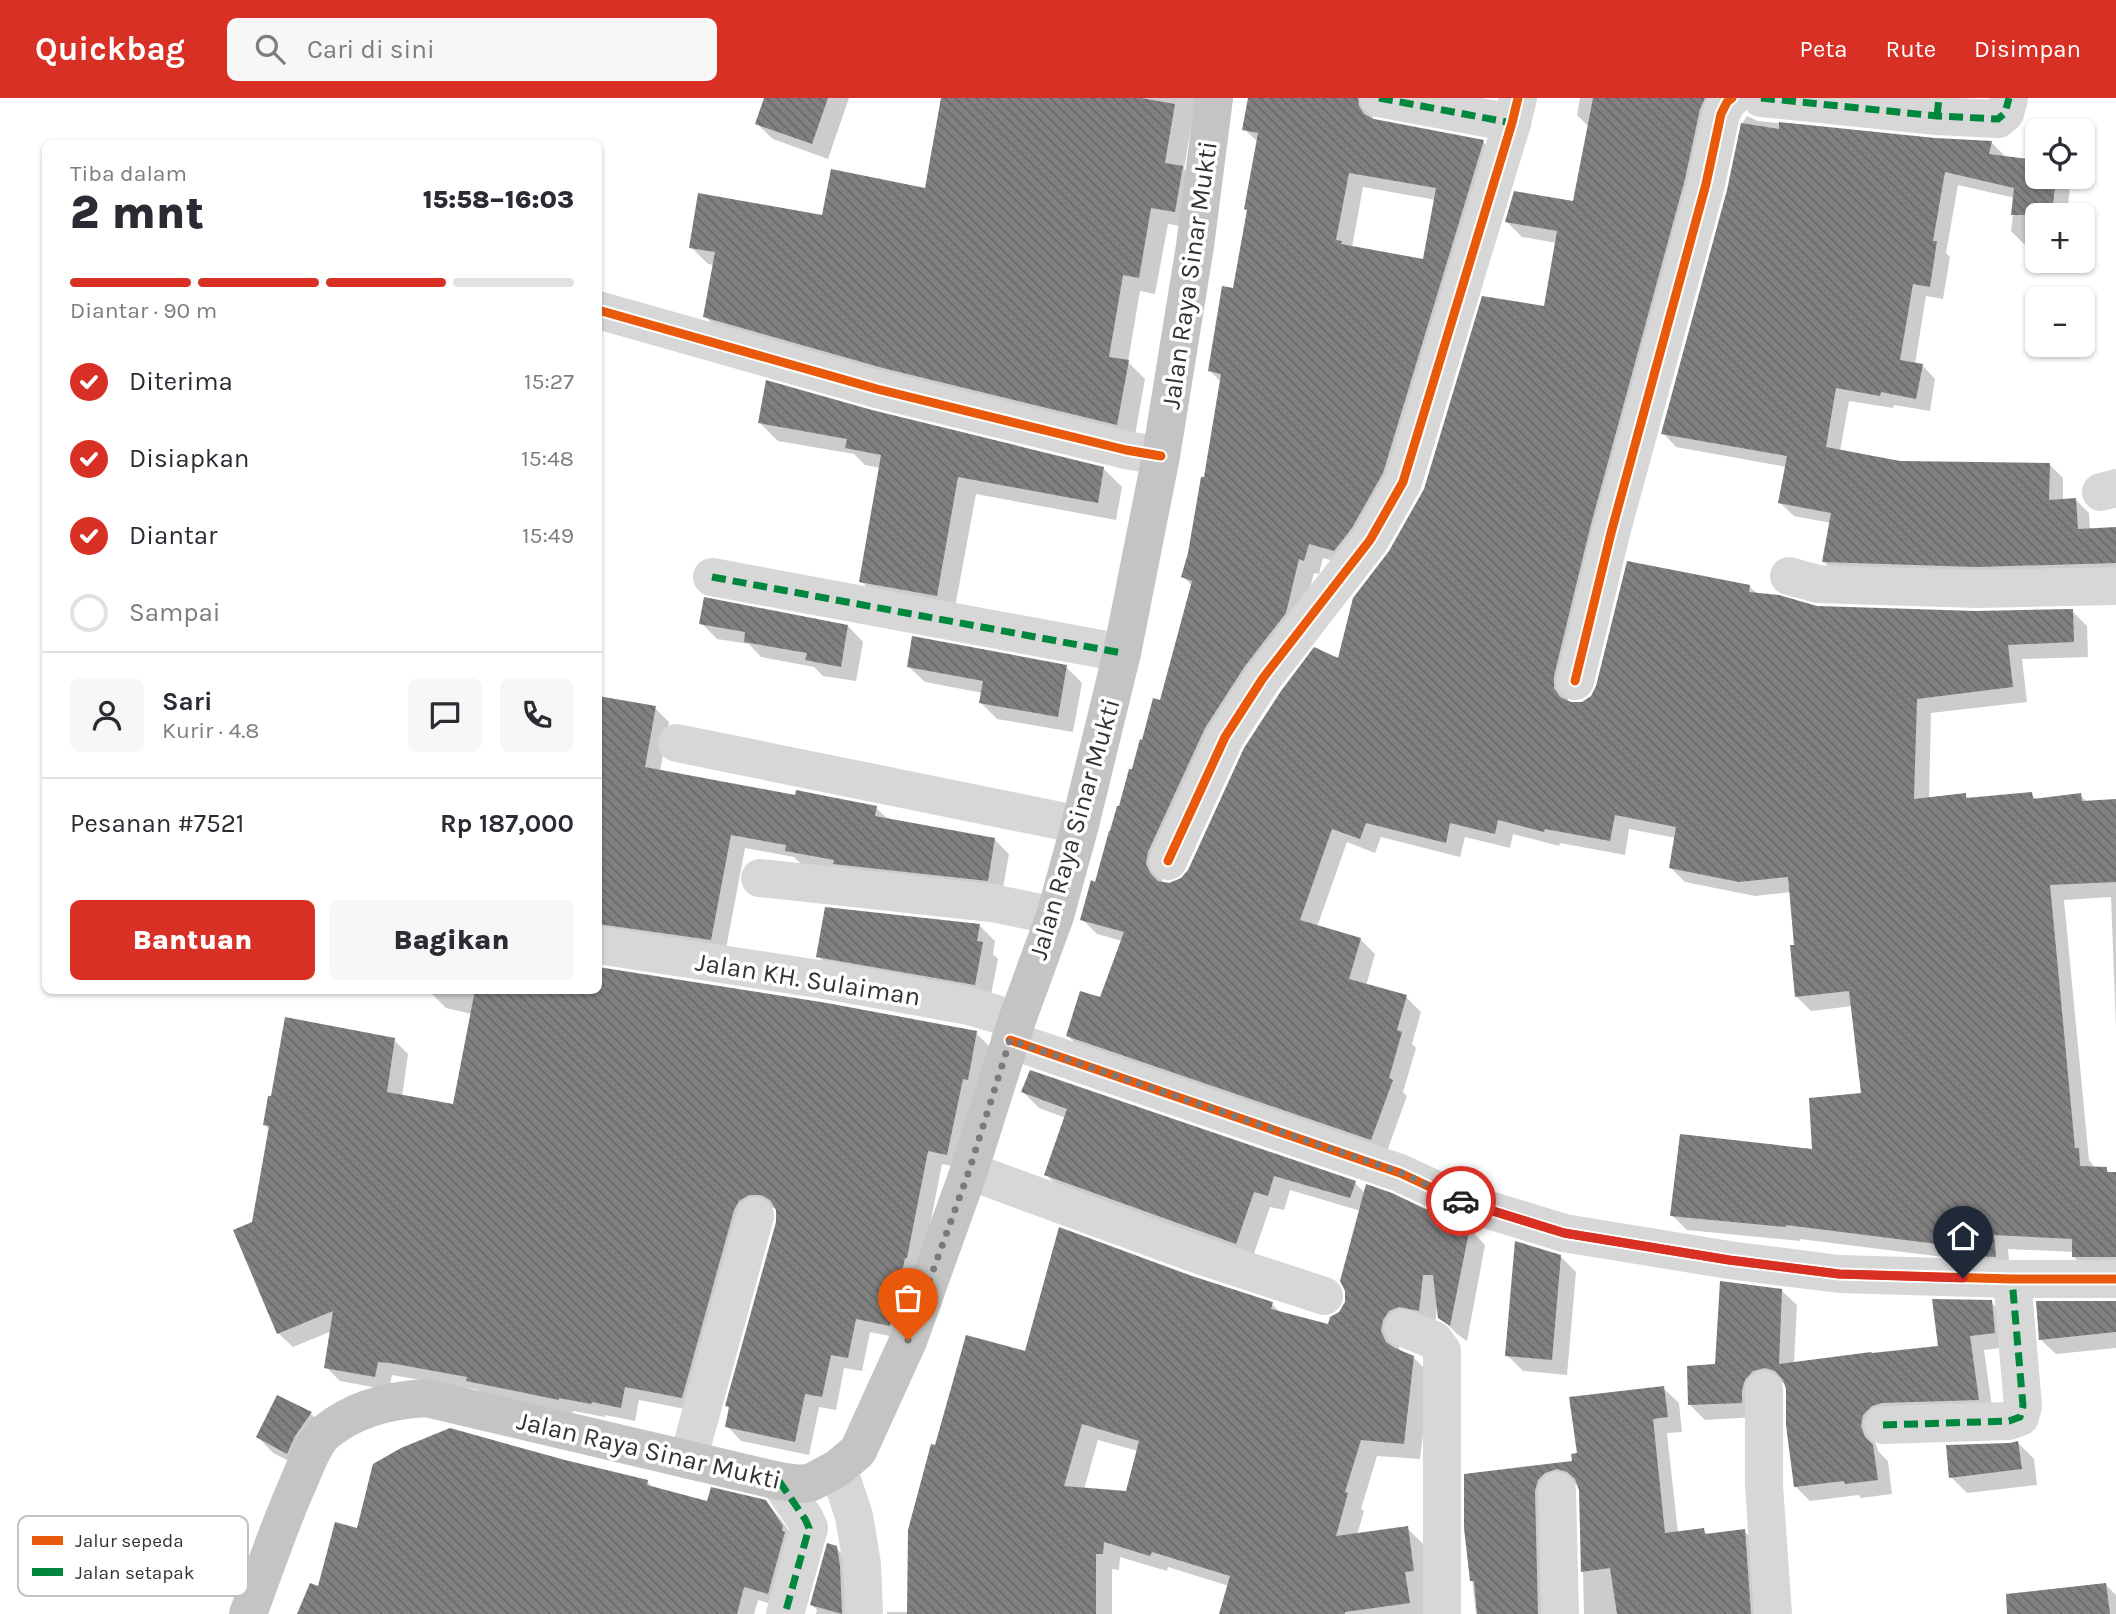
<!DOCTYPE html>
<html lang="id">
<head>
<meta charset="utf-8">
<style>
  :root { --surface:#fff; --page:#f7f7f7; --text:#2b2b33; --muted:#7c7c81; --line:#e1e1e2; --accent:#d93025 }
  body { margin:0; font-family:Karla,sans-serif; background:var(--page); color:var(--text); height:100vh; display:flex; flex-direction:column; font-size:26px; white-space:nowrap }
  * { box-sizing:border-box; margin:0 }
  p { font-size:23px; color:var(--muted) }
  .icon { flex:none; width:38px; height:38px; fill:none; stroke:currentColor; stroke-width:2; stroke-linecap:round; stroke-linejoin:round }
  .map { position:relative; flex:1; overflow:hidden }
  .drawer { position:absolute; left:42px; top:42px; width:560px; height:854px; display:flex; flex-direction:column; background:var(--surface); border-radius:10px; box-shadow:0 2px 5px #0004 }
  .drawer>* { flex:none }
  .controls { position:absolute; left:2025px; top:21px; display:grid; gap:14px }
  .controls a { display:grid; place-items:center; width:70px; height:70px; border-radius:10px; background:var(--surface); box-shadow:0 2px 5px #0004; font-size:35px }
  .pin { position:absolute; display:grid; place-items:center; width:60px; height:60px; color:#fff; margin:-72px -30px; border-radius:50% 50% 50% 0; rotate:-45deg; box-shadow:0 0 7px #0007 }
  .pin .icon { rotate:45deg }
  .courier { position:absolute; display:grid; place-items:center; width:70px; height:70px; margin:-35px; border:5px solid #d93025; border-radius:50%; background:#fff; color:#222; box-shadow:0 2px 9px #0007 }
  .summary em { font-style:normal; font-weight:800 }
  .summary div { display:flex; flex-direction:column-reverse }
  .summary { display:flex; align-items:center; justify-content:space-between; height:119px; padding:0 28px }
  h1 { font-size:46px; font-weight:800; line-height:52px }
  .bar { display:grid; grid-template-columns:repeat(4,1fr); gap:10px 7px; align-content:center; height:84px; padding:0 28px }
  .bar i { height:9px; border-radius:5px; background:var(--line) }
  .bar .current { background:var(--accent) }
  .bar p { grid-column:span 4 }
  .line { display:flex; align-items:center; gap:18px; padding:0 28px; border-top:2px solid var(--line) }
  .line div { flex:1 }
  .round { display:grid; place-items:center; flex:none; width:74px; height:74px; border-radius:10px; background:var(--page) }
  ol { padding:0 28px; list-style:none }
  li { display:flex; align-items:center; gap:21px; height:77px }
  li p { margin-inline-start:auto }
  li .icon { padding:7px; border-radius:50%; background:var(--accent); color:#fff; stroke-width:4 }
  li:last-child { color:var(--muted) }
  li i { width:38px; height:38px; border:4px solid var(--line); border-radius:50% }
  .cta { display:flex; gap:14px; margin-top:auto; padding:14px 28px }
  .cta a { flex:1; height:80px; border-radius:10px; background:var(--accent); color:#fff; font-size:28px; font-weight:800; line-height:80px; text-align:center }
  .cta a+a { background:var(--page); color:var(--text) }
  header { display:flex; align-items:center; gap:42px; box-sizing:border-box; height:98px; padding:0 35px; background:var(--accent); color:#fff }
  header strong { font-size:33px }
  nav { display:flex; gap:38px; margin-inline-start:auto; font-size:24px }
  .search { width:490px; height:63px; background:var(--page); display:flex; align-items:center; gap:18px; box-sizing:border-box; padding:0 24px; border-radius:10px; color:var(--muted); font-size:26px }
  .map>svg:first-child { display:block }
</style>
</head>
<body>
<header>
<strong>Quickbag</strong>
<div class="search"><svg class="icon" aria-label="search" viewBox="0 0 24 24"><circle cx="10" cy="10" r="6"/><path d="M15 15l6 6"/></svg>Cari di sini</div>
<nav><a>Peta</a><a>Rute</a><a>Disimpan</a></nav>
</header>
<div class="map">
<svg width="2116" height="1516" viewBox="0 0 2116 1516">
  <defs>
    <pattern id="building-back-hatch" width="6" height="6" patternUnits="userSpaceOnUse" patternTransform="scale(1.75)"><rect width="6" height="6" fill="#818181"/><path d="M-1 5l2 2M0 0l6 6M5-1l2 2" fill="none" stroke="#6a6a6a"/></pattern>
  </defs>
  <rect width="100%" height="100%" fill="#fff"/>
  <!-- shadow -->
  <g fill="#0003" fill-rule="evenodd">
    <polygon points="766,0 849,0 828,61 773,41 757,26"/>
    <polygon points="943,0 1196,0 1184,71 1199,87 1192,130 1168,126 1155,196 1140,193 1128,264 1145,281 1134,343 722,236 705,218 714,167 708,166 691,149 823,119 926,92"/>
    <path d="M1250,0H1378L1372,11L1373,23L1483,44L1498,58L1397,391L1349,467L1323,460L1319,476L1314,475L1300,530L1162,770V785L1169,787L1181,783L1340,562L1390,454L1546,210L1557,145L1522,139L1507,124L1575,105L1589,29L1577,17L1580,0H1731L1568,594V605H1582L1750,489L1758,496L1817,510L1976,515L2072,513L2087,528L2088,559L2022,561L2027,604L1931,615L1929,701L1965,697L1970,702L2031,696L2037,702L2080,697L2087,704L2116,703V930L2111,799L2064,802L2089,1062L2093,1067V1070L2106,1071L2110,1075H2116V1173H2088L2073,1158L2074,1154L2008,1151L2010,1173L1959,1161L1800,1141V1143L1687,1132L1672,1117L1814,1053L1863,997L1853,908L1811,913L1796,898V848L1791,794L1755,798L1685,784L1670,769L1676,740L1629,731L1625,757L1560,745L1559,748L1513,736L1510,750L1465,739L1460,759L1381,739L1375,755L1347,744L1317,829L1360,841L1375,856L1366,888L1406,899L1421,914L1412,946L1416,950L1403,994L1407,998L1386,1056L1083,953L1068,938L1101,901L1122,843L1097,836L1082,821L1096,786L1143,644L1161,604L1193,488L1183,479L1206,381L1222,285L1210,273L1235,192L1258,44L1244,31ZM1363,89L1436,102L1425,163L1352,150Z"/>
    <polygon points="1747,18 1758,23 1935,42 1991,44 2005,58 2004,60 2037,64 2037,79 2071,80 2067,117 2037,117 2037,148 2025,147 2011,133 2015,100 1958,87 1946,155 1950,159 1943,201 1926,198 1915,266 1922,267 1935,281 1930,313 1894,307 1893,310 1849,303 1840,353 1900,365 2049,366 2063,380 2063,402 2075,401 2089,415 2090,432 2116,431 2116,479 1838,477 1824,464 1831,425 1794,418 1780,405 1787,369 1676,349 1663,335 1729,92 1743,24"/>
    <polygon points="871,314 1104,371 1122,389 1116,422 976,396 954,515 879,501 861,483 880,370 865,367 854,356 778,343 760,325"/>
    <polygon points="701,525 848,528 863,544 856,583 823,578 814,569 761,559 749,546 717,541"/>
    <polygon points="909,569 1066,569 1082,585 1073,634 997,621 981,605 983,595 925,584"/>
    <polygon points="598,600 655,610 669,624 660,674 797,699 876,710 889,722 995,742 1009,756 1002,796 801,766 794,759 745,750 725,856 598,845"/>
    <polygon points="979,827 995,843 993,856 998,861 990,902 834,874 818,858"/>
    <polygon points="418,892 598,892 976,935 990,949 961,1070 942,1066 921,1173 904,1241 870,1234 862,1273 844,1270 836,1312 819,1309 809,1357 741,1343 727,1328 730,1311 727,1308 778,1123 776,1110 765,1110 696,1313 639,1302 635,1323 605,1317 605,1319 573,1313 573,1315 482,1296 478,1292 392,1277 389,1292 340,1283 326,1269 332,1233 293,1249 278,1235 254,1125 270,1032 265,1027 394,942 408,956 402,999 454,1008 472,916 446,910 431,895"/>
    <path d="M1023,994L1355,1085L1365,1095L1469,1130L1485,1147L1467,1243L1457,1236L1440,1219L1437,1208L1435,1228L1399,1238V1254L1413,1259L1430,1276L1420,1361L1377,1358L1361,1411L1364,1413L1357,1437L1407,1430L1424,1447L1434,1516H1221L1229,1488L1168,1469L1167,1473L1120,1459L1119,1472L1112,1471V1516H887V1514H909L936,1349L1026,1255L1192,1179L1272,1206L1281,1215L1329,1229L1347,1205L1361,1113L1290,1092L1284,1112L1270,1109L1252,1161L1062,1092L1046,1077L1066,1020L1039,1010ZM1098,1342L1138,1353L1127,1394L1084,1391Z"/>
    <polygon points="1560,1158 1576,1174 1567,1277 1523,1273 1507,1257"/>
    <polygon points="1782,1193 1797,1207 1794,1265 1940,1249 1991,1204 2006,1219 2009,1249 1984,1252 1993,1316 1878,1331 1875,1344 1879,1354 1888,1363 1892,1396 1861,1400 1859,1397 1810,1403 1795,1388 1786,1286 1779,1284 1756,1319 1705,1322 1690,1307 1717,1268"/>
    <polygon points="2116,1205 2116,1250 2056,1256 2041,1242"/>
    <polygon points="1663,1290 1679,1305 1682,1334 1667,1335 1678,1435 1703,1432 1708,1437 1744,1433 1760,1448 1765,1516 1584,1516 1581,1392 1579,1387 1572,1386 1552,1516 1476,1516 1466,1430 1466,1378 1574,1365 1579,1356"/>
    <polygon points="311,1316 326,1331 303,1370 273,1355 258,1339"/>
    <polygon points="2018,1345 2034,1361 2037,1387 1967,1395 1951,1379"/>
    <polygon points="402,1352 564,1364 647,1384 655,1391 708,1405 765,1404 779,1419 796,1443 782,1509 758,1502 754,1516 299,1516 319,1490 358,1432 372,1368"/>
    <polygon points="836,1450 853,1467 857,1516 816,1516 817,1512 812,1507"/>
    <polygon points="2106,1487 2116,1497 2116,1516 2050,1516"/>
  </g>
  <!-- building -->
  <g fill="url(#building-back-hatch)" fill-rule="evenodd">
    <polygon points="764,0 828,0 812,46 755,26"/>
    <polygon points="941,0 1141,0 1175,6 1165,65 1183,68 1175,114 1151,110 1139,180 1123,177 1109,259 1129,262 1117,327 883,270 703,219 715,154 689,150 698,95 822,117 831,71 925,90"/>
    <path d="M1248,0H1358L1359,8L1364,16L1374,21L1484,42L1383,375L1352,430L1334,453L1309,446L1304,463L1299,461L1286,515L1245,568L1205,630L1148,754L1146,766L1151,776L1158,783L1169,785L1181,780L1188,772L1244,650L1281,593L1314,549L1338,560L1353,500L1389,453L1424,391L1482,198L1544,208L1557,133L1505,124L1514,93L1573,103L1593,0H1705L1700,11L1685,81L1590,430L1554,578V590L1560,599L1571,604H1582L1591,598L1596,588L1627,463L1750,487L1749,494L1779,497L1817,508L1976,513L2073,511L2074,544L2008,547L2013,589L1917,601L1914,701L1966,695V700L2032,694L2033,701L2081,695L2082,703L2116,701V784L2050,787L2075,1050H2079L2080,1068L2107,1069V1074H2116V1159H2072V1141L1994,1137L1996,1159L1953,1157V1148L1786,1127V1129L1670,1118L1680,1036L1812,1051L1809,1000L1861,995L1849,893L1795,899L1790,847H1794L1788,779L1739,784L1669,770L1676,729L1615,717L1610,743L1545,731L1544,734L1498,722L1495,736L1450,725L1446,745L1366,725L1360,741L1332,731L1300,822L1361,840L1349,881L1407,897L1397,932L1402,934L1389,980L1393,982L1371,1042L1066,938L1080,893L1100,899L1124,834L1080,822L1091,782L1095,784L1109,733H1110L1117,708H1119L1129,671H1132L1140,641L1142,642L1153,600L1160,602L1192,483L1181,479L1188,455L1201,379H1204L1221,276L1208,273L1222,188L1233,190L1247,112L1244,111L1258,35L1242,32ZM1349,75L1436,90L1423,161L1341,146L1342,143L1336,142Z"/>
    <polygon points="1779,24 1935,40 1992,43 1989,56 2037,62 2037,79 2056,79 2052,117 2011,117 2014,90 1945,74 1933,143 1937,143 1930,189 1913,186 1900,262 1923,266 1916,301 1881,294 1880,298 1836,290 1826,349 1900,363 2050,365 2049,402 2076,400 2078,431 2116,429 2116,465 1977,469 1822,464 1831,415 1778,405 1787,358 1661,336 1727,92 1741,25 1779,31"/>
    <polygon points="766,282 872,312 1104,369 1098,405 958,379 937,498 859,484 881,357 845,350 847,341 758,325"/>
    <polygon points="704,499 848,527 841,569 805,562 807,555 744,544 745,534 699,526"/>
    <polygon points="912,538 1067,567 1058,619 979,605 983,583 907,569"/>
    <polygon points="598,598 656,608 645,669 795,697 796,692 831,699 877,708 875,718 995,740 988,783 833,766 834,762 785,753 786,747 731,737 711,842 598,826"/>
    <polygon points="825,809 980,826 977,843 983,844 975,887 816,859"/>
    <polygon points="598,869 827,905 977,933 968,982 963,981 947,1057 928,1053 907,1160 905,1160 890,1228 856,1221 848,1260 831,1257 822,1299 805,1296 795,1344 725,1329 729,1309 725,1308 776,1124 776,1112 770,1102 761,1097 749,1097 739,1103 734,1112 682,1300 625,1289 621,1310 592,1304 591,1306 559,1300 559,1302 466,1283 467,1279 390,1265 378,1264 375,1279 324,1270 333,1213 277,1236 233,1132 252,1124 269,1028 263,1027 268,998 271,998 285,919 395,940 387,994 453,1006 475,892 598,892"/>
    <polygon points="1030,972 1356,1083 1350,1100 1274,1078 1268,1098 1254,1094 1236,1146 1044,1077 1067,1011 1021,994"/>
    <path d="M1366,1086L1392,1095L1451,1123L1470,1129L1450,1228L1438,1220L1433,1177H1423L1419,1213L1399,1209L1389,1213L1383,1222L1381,1233L1386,1244L1395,1250L1414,1258L1404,1346L1361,1342L1345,1394L1348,1395L1336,1438L1408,1428L1414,1473L1405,1474L1410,1505L1345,1514V1516H1219L1230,1478L1152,1454L1150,1458L1104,1444L1103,1456H1096V1516H907L908,1432L931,1346L935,1347L966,1237L1025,1253L1059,1129L1192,1178L1273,1204L1271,1211L1328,1226L1330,1219L1339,1214L1345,1204V1193L1340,1183ZM1082,1326L1139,1343L1126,1393L1064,1388Z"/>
    <polygon points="1515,1143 1561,1157 1552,1262 1505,1258"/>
    <polygon points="1720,1183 1782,1191 1779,1266 1871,1254 1872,1255 1938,1248 1932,1201 1992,1202 1995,1235 1970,1238 1979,1302 1882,1305 1872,1308 1863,1317 1861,1328 1865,1339 1873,1347 1878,1382 1845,1386 1844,1383 1794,1389 1786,1327 1786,1291 1783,1282 1775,1273 1765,1270 1753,1273 1745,1282 1742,1292 1742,1305 1688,1307 1687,1268 1715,1266"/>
    <polygon points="2036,1203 2116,1203 2116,1234 2039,1242"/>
    <polygon points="1664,1288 1668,1319 1653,1321 1665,1435 1704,1430 1705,1436 1745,1431 1751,1516 1617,1516 1610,1470 1581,1474 1579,1392 1575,1381 1567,1374 1557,1371 1545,1375 1538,1382 1535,1393 1538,1516 1477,1516 1474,1483 1470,1483 1464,1430 1464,1376 1572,1363 1571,1356 1577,1355 1569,1299"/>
    <polygon points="277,1297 312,1314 295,1338 287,1356 256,1339"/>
    <polygon points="450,1330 565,1362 648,1382 647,1387 707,1403 711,1389 766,1402 783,1428 782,1433 785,1434 768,1496 744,1489 737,1516 297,1516 310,1485 318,1488 335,1424 357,1430 373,1366 401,1350"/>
    <polygon points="2018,1343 2022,1371 1949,1380 1946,1347 2010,1345"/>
    <polygon points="827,1445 837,1448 840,1468 842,1516 810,1507"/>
    <polygon points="2106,1485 2110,1516 2007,1516 2006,1496"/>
  </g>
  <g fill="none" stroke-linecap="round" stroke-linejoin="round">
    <!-- street -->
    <g stroke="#d7d7d7" stroke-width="38">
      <polyline points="1379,0 1512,25"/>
      <polyline points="1761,0 1937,18 1998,21 2005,15 2009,0"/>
      <polyline points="598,212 877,291 1126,352 1161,358"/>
      <polyline points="2101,394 2116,390"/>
      <polyline points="1789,478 1818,486 1977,491 2116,488"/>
      <polyline points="712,479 1122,555"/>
      <polyline points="1575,583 1611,435 1706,86 1721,16 1727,4 1732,0"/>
      <polyline points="677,645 1080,727"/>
      <polyline points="1168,763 1225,639 1263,580 1370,442 1403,384 1512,25 1518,0"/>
      <polyline points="760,780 992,805 1055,818"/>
      <polyline points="598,847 831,883 969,908 1017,922"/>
      <polyline points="1010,942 1400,1075 1460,1103 1564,1135 1729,1162 1839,1176 2012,1181 2116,1181"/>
      <polyline points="969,1073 1199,1157 1324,1198"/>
      <polyline points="1403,1230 1434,1242 1442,1253 1442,1516"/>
      <polyline points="1764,1292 1764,1388 1773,1516"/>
      <polyline points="1883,1327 2009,1323 2020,1319 2023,1308 2012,1181"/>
      <polyline points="688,1362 755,1118"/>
      <polyline points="838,1370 854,1418 862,1466 864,1516"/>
      <polyline points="779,1383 805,1421 809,1430 785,1516"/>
      <polyline points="1557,1393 1560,1516"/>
    </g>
    <!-- highway -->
    <path stroke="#c4c4c4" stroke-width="38" d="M248,1516C265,1471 280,1425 300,1381C307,1365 313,1345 326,1334C354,1311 391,1302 426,1300L779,1383L801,1386L812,1384L838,1370L858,1353L908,1243L969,1073L1017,922L1055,818L1080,727L1122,555L1161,358L1195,148L1214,0"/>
    <!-- quiet -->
    <g stroke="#00873e" stroke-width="7" stroke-dasharray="14 7" stroke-linecap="butt">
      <polyline points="1379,0 1512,25"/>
      <polyline points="1761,0 1937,18 1998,21 2005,15 2009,0"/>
      <polyline points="1937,18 1939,0"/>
      <polyline points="712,479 1122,555"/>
      <polyline points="1883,1327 2009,1323 2020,1319 2023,1308 2012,1181"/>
      <polyline points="779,1383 805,1421 809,1430 785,1516"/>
    </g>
    <defs>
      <g id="cycleway">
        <polyline points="598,212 877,291 1126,352 1161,358"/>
        <polyline points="1575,583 1611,435 1706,86 1721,16 1727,4 1732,0"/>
        <polyline points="1168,763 1225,639 1263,580 1370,442 1403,384 1512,25 1518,0"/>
        <polyline points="1010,942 1400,1075 1460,1103 1564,1135 1729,1162 1839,1176 2012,1181 2116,1181"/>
      </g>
    </defs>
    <!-- cycleway casing -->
    <use href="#cycleway" stroke="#fff" stroke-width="13"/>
    <!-- cycleway -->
    <use href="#cycleway" stroke="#e8590c" stroke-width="9"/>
  </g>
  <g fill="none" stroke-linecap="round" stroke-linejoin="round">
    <!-- done -->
    <polyline stroke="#7a7a7a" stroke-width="7" stroke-dasharray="0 12.6" points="908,1242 969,1073 1010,942 1400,1074 1461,1103"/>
    <!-- route -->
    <polyline stroke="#d93025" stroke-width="9" points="1461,1103 1564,1135 1729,1162 1839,1176 1963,1180"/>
  </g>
  <g text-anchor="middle" stroke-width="7" stroke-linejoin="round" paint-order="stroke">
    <!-- street labels -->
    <g font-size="26" fill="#333" stroke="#fff">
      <text transform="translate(1189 177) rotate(-82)" y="9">Jalan Raya Sinar Mukti</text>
      <text transform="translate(1074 731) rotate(-74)" y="9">Jalan Raya Sinar Mukti</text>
      <text transform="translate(808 881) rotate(9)" y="9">Jalan KH. Sulaiman</text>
      <text transform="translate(649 1352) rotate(13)" y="9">Jalan Raya Sinar Mukti</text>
    </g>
  </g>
  <!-- legend -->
  <rect x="18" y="1418" width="230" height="80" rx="10" fill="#fff" stroke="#c2c2c2" stroke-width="2"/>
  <rect x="32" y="1438" width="31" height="9" fill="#e8590c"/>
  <rect x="32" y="1470" width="31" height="8" fill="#00873e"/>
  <g font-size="19" fill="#333">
    <text x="75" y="1449">Jalur sepeda</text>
    <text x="75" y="1481">Jalan setapak</text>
  </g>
</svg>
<div class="controls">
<a><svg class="icon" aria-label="locate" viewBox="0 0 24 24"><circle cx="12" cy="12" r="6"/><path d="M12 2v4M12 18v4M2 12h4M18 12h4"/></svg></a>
<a>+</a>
<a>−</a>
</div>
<div class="pin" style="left:908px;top:1242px;background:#ea580c"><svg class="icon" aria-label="bag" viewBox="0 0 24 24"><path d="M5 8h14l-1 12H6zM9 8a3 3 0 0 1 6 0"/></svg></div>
<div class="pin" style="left:1963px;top:1180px;background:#1f2937"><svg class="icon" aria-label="home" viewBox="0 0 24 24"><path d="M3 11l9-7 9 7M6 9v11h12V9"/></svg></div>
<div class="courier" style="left:1461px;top:1103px"><svg class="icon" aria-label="car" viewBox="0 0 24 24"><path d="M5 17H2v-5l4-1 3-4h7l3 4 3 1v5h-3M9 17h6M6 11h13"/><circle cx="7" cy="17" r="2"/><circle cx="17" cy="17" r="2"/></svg></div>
<section class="drawer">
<div class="summary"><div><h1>2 mnt</h1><p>Tiba dalam</p></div><em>15:58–16:03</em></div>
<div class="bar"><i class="current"></i><i class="current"></i><i class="current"></i><i></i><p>Diantar · 90 m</p></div>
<ol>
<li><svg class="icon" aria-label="check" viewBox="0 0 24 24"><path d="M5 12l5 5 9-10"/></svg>Diterima<p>15:27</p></li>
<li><svg class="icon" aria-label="check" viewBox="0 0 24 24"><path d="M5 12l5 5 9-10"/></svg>Disiapkan<p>15:48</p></li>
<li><svg class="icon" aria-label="check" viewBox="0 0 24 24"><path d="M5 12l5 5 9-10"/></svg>Diantar<p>15:49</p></li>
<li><i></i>Sampai</li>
</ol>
<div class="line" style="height:126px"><a class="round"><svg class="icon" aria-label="person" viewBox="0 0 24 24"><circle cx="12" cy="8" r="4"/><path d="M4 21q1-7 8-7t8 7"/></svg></a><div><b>Sari</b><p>Kurir · 4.8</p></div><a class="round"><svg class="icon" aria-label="chat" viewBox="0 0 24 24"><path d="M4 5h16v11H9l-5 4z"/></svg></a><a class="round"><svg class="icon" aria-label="phone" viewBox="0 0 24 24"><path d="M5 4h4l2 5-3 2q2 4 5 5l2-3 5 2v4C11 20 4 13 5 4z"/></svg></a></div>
<div class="line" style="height:91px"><div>Pesanan #7521</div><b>Rp 187,000</b></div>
<div class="cta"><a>Bantuan</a><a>Bagikan</a></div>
</section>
</div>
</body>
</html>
